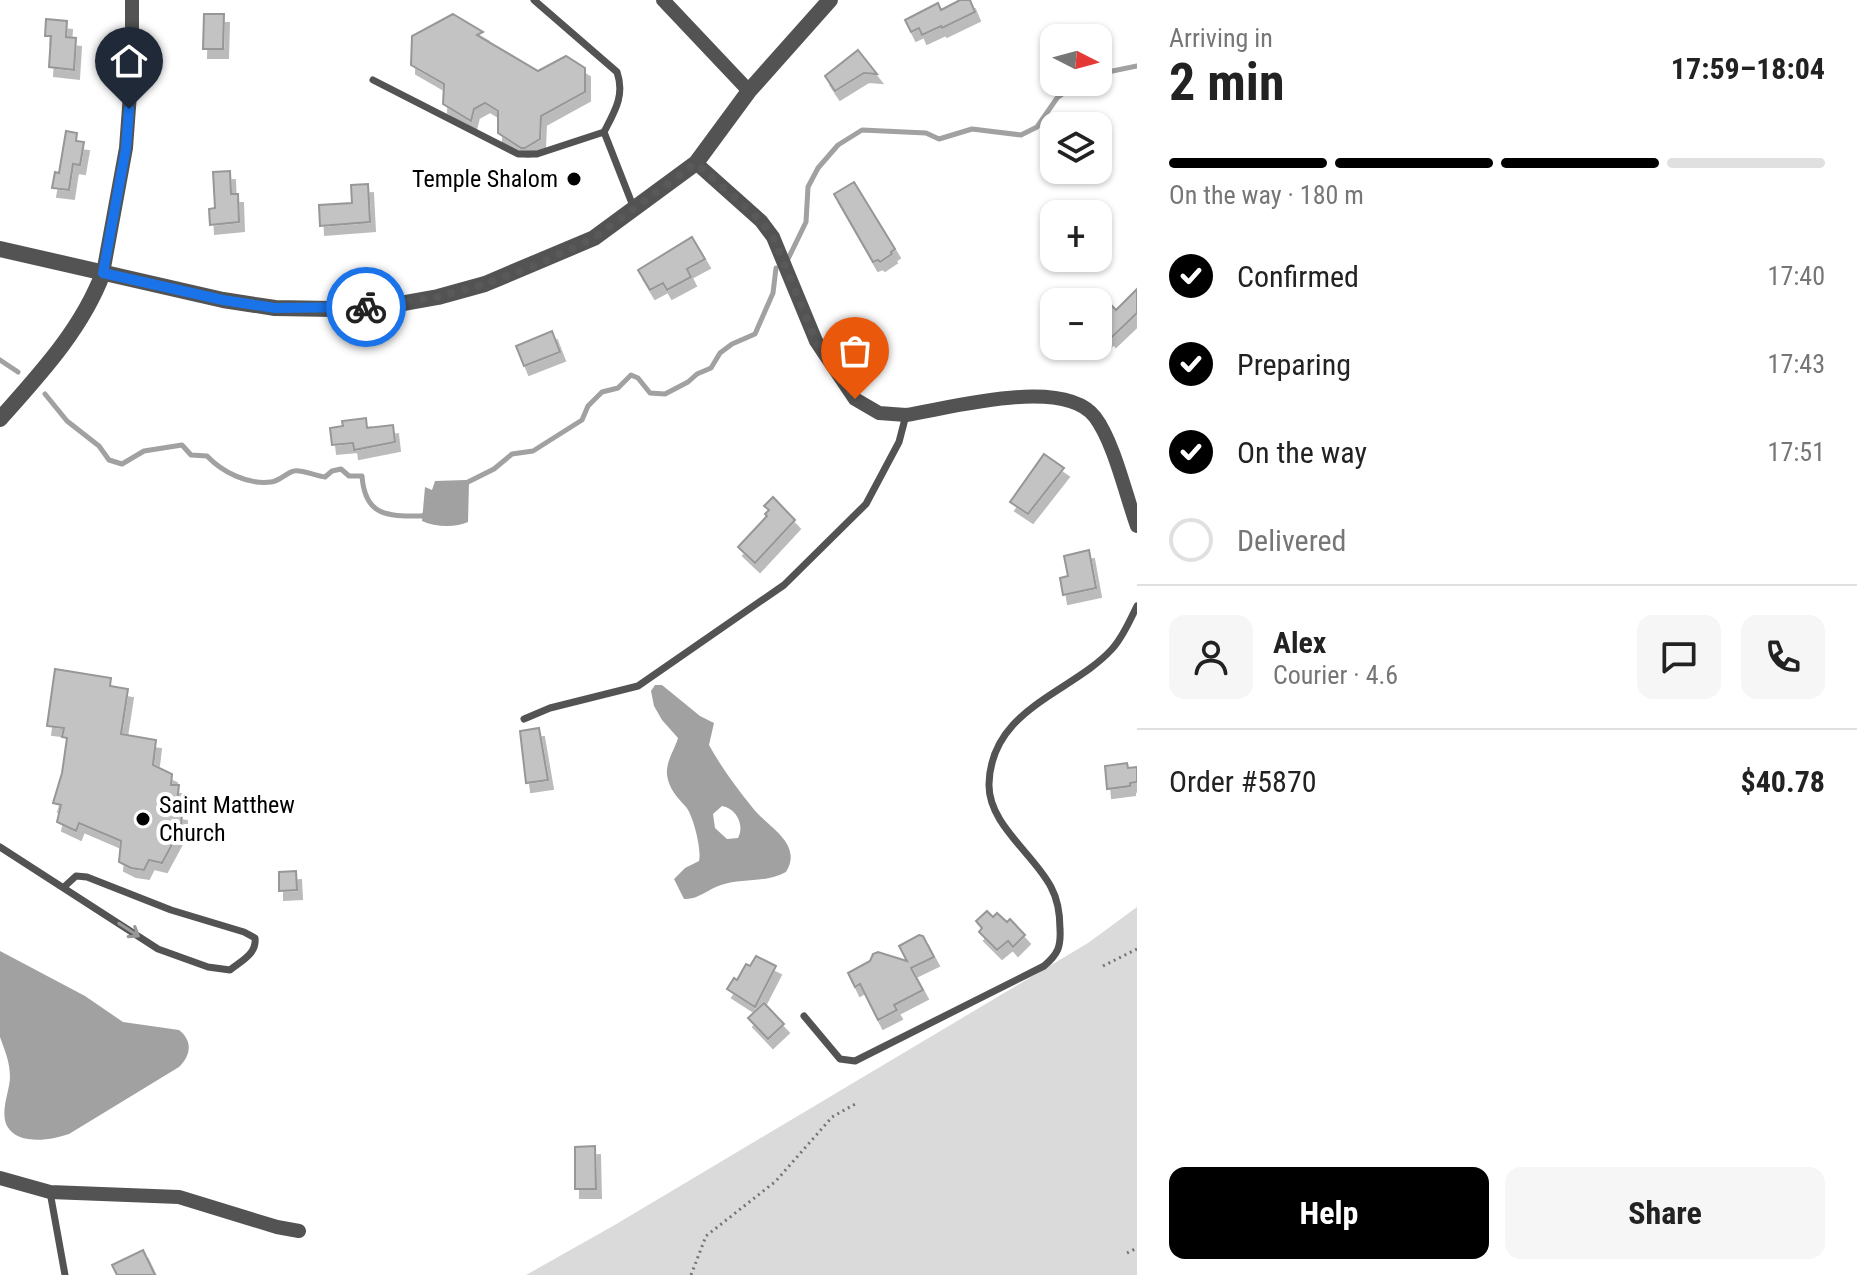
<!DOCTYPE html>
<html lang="en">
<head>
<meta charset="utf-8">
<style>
  :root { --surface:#fff; --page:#f6f6f6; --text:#222; --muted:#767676; --line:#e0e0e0; --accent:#000 }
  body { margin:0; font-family:"Roboto Condensed",sans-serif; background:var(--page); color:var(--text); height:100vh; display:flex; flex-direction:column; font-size:30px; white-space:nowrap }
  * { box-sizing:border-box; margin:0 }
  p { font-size:26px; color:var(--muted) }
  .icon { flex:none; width:44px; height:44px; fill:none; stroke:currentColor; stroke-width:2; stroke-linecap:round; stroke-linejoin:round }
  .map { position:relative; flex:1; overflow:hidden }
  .sheet { display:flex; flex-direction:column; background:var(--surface); width:720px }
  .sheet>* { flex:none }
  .needle { width:52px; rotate:96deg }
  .buttons { position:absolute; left:1040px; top:24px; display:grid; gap:16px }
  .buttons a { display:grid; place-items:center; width:72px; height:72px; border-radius:16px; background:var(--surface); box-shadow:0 2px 6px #0004; font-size:40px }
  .pin { position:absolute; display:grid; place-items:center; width:68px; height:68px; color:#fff; margin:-82px -34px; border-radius:50% 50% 50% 0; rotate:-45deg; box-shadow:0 0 8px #0007 }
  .pin .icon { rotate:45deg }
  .courier { position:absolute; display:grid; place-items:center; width:80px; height:80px; margin:-40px; border:6px solid #1a73e8; border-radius:50%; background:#fff; color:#222; box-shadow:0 2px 10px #0007 }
  .headline em { font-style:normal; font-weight:700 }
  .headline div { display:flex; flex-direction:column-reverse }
  .headline { display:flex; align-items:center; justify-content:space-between; height:136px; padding:0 32px }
  h1 { font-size:52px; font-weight:700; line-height:60px }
  .bar { display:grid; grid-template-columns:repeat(4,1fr); gap:12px 8px; align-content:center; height:96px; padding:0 32px }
  .bar i { height:10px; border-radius:6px; background:var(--line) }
  .bar .selected { background:var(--accent) }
  .bar p { grid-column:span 4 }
  .line { display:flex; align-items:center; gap:20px; padding:0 32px; border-top:2px solid var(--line) }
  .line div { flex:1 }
  .round { display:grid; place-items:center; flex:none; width:84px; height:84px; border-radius:16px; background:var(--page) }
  ol { padding:0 32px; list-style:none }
  li { display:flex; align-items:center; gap:24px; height:88px }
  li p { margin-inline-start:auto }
  li .icon { padding:8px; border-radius:50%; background:var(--accent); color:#fff; stroke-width:4 }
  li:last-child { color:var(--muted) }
  li i { width:44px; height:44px; border:4px solid var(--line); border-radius:50% }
  .cta { display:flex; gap:16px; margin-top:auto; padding:16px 32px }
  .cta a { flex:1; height:92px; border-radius:16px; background:var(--accent); color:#fff; font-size:32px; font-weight:700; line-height:92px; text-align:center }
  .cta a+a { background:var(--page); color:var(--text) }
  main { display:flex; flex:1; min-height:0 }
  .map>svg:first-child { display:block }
</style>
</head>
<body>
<main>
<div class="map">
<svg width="1137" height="1275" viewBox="0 0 1137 1275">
  <defs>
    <filter id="shadow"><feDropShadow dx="5" dy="9" stdDeviation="0" flood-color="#0004"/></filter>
  </defs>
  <rect width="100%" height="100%" fill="#fff"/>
  <!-- green -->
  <polygon fill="#dadada" points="1137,907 1137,1275 526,1275 613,1226 1088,943"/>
  <!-- water -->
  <g fill="#a1a1a1" fill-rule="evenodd">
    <path d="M466,480L469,483L468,522C455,528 435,527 422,521L425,487L432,490L435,481Z"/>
    <path d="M655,685H662L700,716L714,723L709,745C721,767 736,787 752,807C766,826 804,843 786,872C766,883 742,878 721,885C708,889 698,900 684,899L674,879L685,868L699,861C702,850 693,815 686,807C677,797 669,789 667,775C666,761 674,751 678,738L662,720L654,706L651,691ZM722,806C736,808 745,825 738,838L727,839L715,828L713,814Z"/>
    <path d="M0,951L85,996L123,1022L179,1030C193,1041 191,1055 179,1067L69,1134C52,1140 18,1146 7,1126C0,1112 9,1093 10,1078C10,1061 5,1052 0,1037C0,1024 0,968 0,951Z"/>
  </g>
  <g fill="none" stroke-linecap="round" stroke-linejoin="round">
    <!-- stream -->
    <g stroke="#a1a1a1" stroke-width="5">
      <polyline points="1098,74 1137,66"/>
      <polyline points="788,259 806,222 808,187 818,168 838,145 862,130 926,133 939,139 972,129 1021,135 1037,127 1057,98 1078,82"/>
      <polyline points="0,360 18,372"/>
      <path d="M45,394L67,421L99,446L109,460L122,464L144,451L182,445L191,455L207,456C222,472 248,485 271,482C280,481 286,473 294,471C300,469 316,476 325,477L332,471L341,469L349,476H362C365,517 388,516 422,516L426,514"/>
      <polyline points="462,485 494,469 512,454 533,451 582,420 588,406 602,392 618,388 631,375 638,378 650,393 665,394 688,382 697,374 711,368 720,353 732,344 755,334 773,293 776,268"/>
    </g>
  </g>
  <!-- building -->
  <g fill="#c3c3c3" stroke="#979797" stroke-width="2" filter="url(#shadow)">
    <polygon points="960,0 970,0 975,12 942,28 941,26 922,35 919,28 911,32 905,20 938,3 941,10"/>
    <polygon points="204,14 224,14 223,49 203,49"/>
    <polygon points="453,14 483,32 477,35 538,71 566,56 585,68 585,92 541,116 540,139 525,148 521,148 498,133 498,111 485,103 474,109 471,121 443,104 444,84 411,65 412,36"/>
    <polygon points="46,19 67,21 66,37 76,38 74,70 49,67 51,36 45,36"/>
    <polygon points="858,50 877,74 864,73 835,91 825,76"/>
    <polygon points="66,131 77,133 76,141 84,142 80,165 73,164 69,190 52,188 55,172 59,173"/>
    <polygon points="230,171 231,194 238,194 239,222 210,225 209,209 215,208 213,172"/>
    <polygon points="854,182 895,249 891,252 892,254 880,262 878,260 873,262 834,194"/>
    <polygon points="368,184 370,222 320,226 319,205 352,203 351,185"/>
    <polygon points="692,237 705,259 687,269 691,277 667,290 663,283 650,290 638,270"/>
    <polygon points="1137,289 1137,313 1111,338 1109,335 1105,339 1098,332 1098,291 1116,310"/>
    <polygon points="552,331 560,352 524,366 516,346"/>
    <polygon points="366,418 367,428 393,425 395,442 354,450 353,443 332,445 330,428 343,426 342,421"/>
    <polygon points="1044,454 1064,468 1028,514 1010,502"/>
    <polygon points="773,497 795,520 755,563 738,547 767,516 765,514 769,510 764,506"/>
    <polygon points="1089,550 1096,588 1063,595 1060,578 1068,576 1064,556"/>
    <polygon points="55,669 111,678 110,686 128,689 121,734 156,740 153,765 172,774 171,785 179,785 176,811 182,812 181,828 162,863 149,860 144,870 131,868 119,862 121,841 79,823 76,831 57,822 61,805 53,803 62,773 67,738 62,737 64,728 47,726"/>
    <polygon points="539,728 548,780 526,783 520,731"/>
    <polygon points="1127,763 1128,768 1137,767 1137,782 1130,783 1130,786 1107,789 1105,766"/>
    <polygon points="296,871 297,890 279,891 279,872"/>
    <polygon points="987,911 993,917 997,913 1007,922 1010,919 1025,935 1013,947 1008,941 997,950 979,932 982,928 976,921"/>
    <polygon points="919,935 923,936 934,957 911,968 923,990 894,1005 897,1010 878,1020 860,984 855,987 848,973 870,961 873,954 878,952 907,961 899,946"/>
    <polygon points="756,956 776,966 755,1007 727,989 734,978 737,980 746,964 750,966"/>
    <polygon points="764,1003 784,1024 768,1039 748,1018"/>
    <polygon points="595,1146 596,1189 575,1189 575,1147"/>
    <polygon points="143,1250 155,1275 117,1275 112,1265"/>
  </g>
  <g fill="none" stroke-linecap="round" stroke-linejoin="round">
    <!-- path -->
    <g stroke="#757575" stroke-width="3" stroke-dasharray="2 4" stroke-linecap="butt">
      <polyline points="1103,966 1137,949"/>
      <polyline points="1127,1253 1137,1248"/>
      <polyline points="691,1275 706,1236 776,1181 832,1117 857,1103"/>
    </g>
    <!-- service -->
    <g stroke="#535353" stroke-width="7">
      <path d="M534,0L617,72C625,95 615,111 604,132"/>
      <polyline points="373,80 518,154 537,154 604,132 633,206"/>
      <polyline points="524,719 550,708 638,686 784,585 866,504 899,442 906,415"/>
      <path d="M0,847L158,949L208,967L230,970C241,961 257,954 255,938L244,932L171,910L87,877L76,876L64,887"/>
      <path d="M804,1016L840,1059L855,1061L1044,966C1058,954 1061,947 1060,929C1060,915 1058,900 1051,887C1034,854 988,824 989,784C991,708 1072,693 1112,649C1123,637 1130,620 1137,606"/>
      <polyline points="50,1192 65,1275"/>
    </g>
    <!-- minor -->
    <g stroke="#535353" stroke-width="14">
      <polyline points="663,0 749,91"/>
      <path d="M696,163L761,221L773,237L816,341L855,399L879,413L906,415C951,408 1064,376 1095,417C1114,442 1126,496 1137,526"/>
      <polyline points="103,273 126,148 132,67 132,0"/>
      <polyline points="0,1178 50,1192 179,1197 277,1227 299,1231"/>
    </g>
    <!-- tertiary -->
    <g stroke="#535353" stroke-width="16">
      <polyline points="0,249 223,300 275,308 333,309 399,304 438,297 485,284 594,238 696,163 749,91 830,0"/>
      <path d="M0,419C40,374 82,329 103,273"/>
    </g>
  </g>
  <!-- one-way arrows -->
  <defs><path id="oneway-shaft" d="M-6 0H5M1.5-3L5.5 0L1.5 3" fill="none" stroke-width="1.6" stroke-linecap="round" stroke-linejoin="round" transform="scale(2)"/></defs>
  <use stroke="#989898" href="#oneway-shaft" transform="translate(129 930) rotate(33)"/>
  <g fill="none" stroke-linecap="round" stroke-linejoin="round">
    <!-- done -->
    <polyline stroke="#595959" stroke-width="8" stroke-dasharray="0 14.4" points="366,307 438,297 485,284 539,264 594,238 696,163 761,221 773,237 816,341 855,399"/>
    <!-- route -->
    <polyline stroke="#1a73e8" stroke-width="10" points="129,109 126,148 103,273 223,300 275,308 366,307"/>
  </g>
  <!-- markers -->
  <g fill="#000" stroke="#fff" stroke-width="3">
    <circle cx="574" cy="179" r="8"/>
    <circle cx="143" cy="819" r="8"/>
  </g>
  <g text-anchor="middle" stroke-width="8" stroke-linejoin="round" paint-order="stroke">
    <!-- poi labels -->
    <g font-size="24" fill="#000" stroke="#fff" text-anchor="end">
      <text x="558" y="187">Temple Shalom</text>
      <text x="159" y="813" text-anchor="start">Saint Matthew<tspan x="159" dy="28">Church</tspan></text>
    </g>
  </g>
</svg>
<div class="buttons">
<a><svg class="needle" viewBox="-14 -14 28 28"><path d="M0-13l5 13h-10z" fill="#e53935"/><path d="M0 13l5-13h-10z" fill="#767676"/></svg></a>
<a><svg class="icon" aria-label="layers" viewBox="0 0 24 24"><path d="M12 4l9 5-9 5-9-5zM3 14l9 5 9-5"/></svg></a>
<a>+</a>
<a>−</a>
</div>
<div class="pin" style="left:855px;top:399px;background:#ea580c"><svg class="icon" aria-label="bag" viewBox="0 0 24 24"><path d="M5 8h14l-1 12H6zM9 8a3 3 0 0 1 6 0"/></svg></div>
<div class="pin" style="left:129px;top:109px;background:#1f2937"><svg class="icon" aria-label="home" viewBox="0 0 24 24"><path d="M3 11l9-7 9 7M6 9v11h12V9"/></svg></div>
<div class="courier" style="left:366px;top:307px"><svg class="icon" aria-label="bike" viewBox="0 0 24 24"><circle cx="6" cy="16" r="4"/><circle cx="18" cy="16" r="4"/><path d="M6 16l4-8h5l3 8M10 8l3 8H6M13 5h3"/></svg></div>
</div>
<section class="sheet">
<div class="headline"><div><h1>2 min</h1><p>Arriving in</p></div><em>17:59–18:04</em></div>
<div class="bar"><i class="selected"></i><i class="selected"></i><i class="selected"></i><i></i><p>On the way · 180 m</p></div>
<ol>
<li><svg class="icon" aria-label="check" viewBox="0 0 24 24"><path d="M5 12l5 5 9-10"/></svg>Confirmed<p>17:40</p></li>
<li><svg class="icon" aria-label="check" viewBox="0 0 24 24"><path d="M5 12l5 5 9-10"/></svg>Preparing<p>17:43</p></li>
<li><svg class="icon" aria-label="check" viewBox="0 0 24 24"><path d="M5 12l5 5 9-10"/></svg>On the way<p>17:51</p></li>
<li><i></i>Delivered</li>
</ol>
<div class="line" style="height:144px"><a class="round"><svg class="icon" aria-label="person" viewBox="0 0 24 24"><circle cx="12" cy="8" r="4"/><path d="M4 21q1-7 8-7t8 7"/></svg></a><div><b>Alex</b><p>Courier · 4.6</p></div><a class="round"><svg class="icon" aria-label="chat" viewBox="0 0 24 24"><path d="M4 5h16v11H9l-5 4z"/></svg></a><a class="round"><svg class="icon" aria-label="phone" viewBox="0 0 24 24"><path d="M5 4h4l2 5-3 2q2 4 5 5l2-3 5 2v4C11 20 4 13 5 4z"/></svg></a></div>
<div class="line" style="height:104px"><div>Order #5870</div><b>$40.78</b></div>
<div class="cta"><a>Help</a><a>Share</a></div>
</section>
</main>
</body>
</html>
